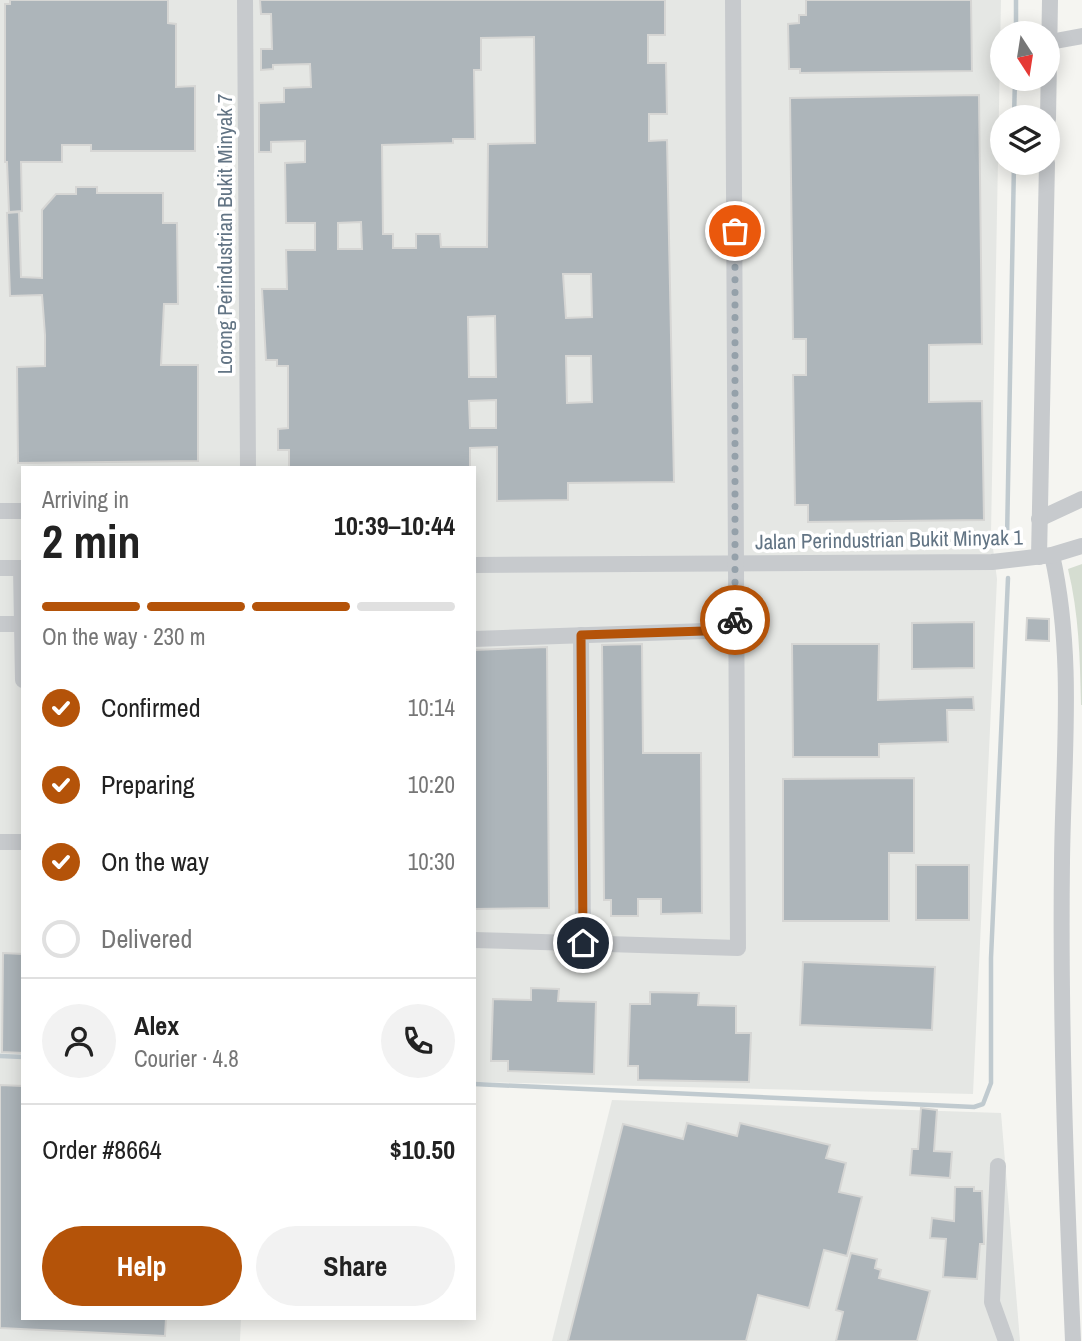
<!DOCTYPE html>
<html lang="en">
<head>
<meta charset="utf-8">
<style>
  :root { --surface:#fff; --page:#f2f2f2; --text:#222; --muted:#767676; --line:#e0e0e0; --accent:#b45309 }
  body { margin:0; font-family:"Archivo Narrow",sans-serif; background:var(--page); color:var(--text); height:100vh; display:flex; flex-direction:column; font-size:26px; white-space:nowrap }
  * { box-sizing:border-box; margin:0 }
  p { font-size:23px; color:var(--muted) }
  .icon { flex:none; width:38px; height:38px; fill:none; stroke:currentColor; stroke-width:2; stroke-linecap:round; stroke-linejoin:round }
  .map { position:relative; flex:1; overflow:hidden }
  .side { position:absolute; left:21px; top:466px; width:455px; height:854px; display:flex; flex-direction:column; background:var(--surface); border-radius:0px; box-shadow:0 4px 18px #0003 }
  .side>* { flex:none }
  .needle { width:46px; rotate:168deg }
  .controls { position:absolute; left:990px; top:21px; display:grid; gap:14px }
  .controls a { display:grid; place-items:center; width:70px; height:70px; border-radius:50%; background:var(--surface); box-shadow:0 4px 18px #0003; font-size:35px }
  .pin { position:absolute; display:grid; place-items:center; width:60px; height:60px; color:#fff; margin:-30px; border:4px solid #fff; border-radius:50%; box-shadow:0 2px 7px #0007 }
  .courier { position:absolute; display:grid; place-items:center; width:70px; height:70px; margin:-35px; border:5px solid #b45309; border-radius:50%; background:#fff; color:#222; box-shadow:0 2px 9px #0007 }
  .head em { font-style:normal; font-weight:800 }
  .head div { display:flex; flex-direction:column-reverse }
  .head { display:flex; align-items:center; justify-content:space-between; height:119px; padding:0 21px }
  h1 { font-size:46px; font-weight:800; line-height:52px }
  .bar { display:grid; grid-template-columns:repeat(4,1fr); gap:10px 7px; align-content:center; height:84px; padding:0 21px }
  .bar i { height:9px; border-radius:5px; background:var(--line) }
  .bar .current { background:var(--accent) }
  .bar p { grid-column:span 4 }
  .line { display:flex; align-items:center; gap:18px; padding:0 21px; border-top:2px solid var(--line) }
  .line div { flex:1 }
  .round { display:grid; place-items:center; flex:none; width:74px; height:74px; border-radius:37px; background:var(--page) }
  ol { padding:0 21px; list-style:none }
  li { display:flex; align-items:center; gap:21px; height:77px }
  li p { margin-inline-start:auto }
  li .icon { padding:7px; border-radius:50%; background:var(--accent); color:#fff; stroke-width:4 }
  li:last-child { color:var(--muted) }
  li i { width:38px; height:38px; border:4px solid var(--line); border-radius:50% }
  .button { display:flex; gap:14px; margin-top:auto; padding:14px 21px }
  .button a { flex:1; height:80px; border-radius:42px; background:var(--accent); color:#fff; font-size:28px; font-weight:800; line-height:80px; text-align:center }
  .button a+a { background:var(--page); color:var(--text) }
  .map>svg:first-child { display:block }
</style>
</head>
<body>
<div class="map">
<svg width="1082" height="1341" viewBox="0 0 1082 1341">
  <rect width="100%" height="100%" fill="#f5f5f1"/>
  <!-- built -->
  <g fill="#e5e7e4">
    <polygon points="0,0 1001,0 991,533 997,579 973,1094 474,1082 474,467 23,467 23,1318 241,1318 240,1341 0,1341"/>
    <polygon points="612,1100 1001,1113 1020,1341 552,1341"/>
  </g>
  <!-- green -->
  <path fill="#d5ddd1" d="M1082,564V705H1081C1080,658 1079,614 1068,569Z"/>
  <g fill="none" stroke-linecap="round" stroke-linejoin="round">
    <!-- stream -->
    <g stroke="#c0cacf" stroke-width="4.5">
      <polyline points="1016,33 1016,0"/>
      <polyline points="1014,117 1015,79"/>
      <polyline points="1007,539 1014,163"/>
      <polyline points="0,1056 23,1057"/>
      <polyline points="474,1084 974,1107 983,1104 991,1083 991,958 1008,578"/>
    </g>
  </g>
  <!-- building -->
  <g fill="#adb5ba" stroke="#d6d6d4" stroke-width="2" fill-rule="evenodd">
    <polygon points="10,0 168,0 168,23 176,24 176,87 195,86 195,151 91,151 91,145 62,145 62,162 21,162 22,211 9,212 7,162 5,162 5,4 10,4"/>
    <path d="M260,0H665V35H648V63H666L667,114H649V141L667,140L674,482L568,483V500L497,501V447L470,448V467H289V450H278V429L288,428V366H277V360H266L262,289H287L286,250H315V223H286L285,163L305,162V141L271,142V152H259V103L284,102V88L311,87L310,64L273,65V69L261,70V49H272L271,14H261ZM534,37L535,143L488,144L487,247H441L440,234H416V248H393V234H383L382,145L453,143V139H475L474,70H481V38ZM361,222L362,249H338V223ZM563,274H591L592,317L566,318ZM495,316L496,377H469L468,317ZM566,356H591L592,402L567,403ZM496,400V428H470L469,401Z"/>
    <polygon points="806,0 971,0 972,71 800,73 800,69 789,69 788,24 799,23 799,15 806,15"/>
    <polygon points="979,95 982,344 929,345 929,402 982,401 984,520 808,522 808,505 795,505 793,375 806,375 806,339 793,339 790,98"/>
    <polygon points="76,187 97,187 97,193 163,193 163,223 177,223 178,304 164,304 161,365 198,365 198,461 18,463 17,367 45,366 45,335 42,295 10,296 7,213 19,212 21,277 42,278 42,210 56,194 76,194"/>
    <polygon points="1027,618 1049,619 1049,641 1026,640"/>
    <polygon points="974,622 974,668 912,669 912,623"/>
    <polygon points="642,644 643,753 701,753 702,913 661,914 661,899 638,899 638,916 611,916 611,900 604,900 602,645"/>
    <polygon points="792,644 879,644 878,700 973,697 974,710 947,710 948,742 879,744 879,757 793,757"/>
    <polygon points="547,647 549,908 474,909 474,650"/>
    <polygon points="914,778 914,853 889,853 889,921 783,921 783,779"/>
    <rect x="916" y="865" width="53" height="55"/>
    <polygon points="3,953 23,954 23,1053 2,1052"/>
    <polygon points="803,962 935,967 932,1030 800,1025"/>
    <polygon points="531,988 559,989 558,1001 596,1002 594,1074 508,1071 508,1061 491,1061 493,999 531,1000"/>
    <polygon points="650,992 699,993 698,1005 736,1006 736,1033 751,1033 749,1082 638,1080 638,1066 628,1066 630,1004 650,1004"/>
    <polygon points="0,1085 23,1086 23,1318 166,1318 165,1336 0,1328"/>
    <polygon points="921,1108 937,1110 934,1151 952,1152 950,1178 910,1175 912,1149 918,1149"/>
    <polygon points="687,1123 737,1136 740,1123 830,1145 826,1158 846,1163 839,1192 862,1197 847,1256 824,1250 809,1308 758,1295 746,1341 568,1341 623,1124 683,1139"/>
    <polygon points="955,1187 974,1187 974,1191 982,1191 984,1244 980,1244 977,1279 943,1277 946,1239 930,1238 932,1218 954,1221"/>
    <polygon points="851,1253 877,1259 875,1268 881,1270 879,1278 930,1291 917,1341 836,1341 843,1312 836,1310"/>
  </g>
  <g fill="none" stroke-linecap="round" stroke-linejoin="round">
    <!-- minor -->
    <g stroke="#c7cacd" stroke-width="16">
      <polyline points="245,0 248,467"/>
      <polyline points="1050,42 1082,36"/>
      <polyline points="1048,119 1050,0"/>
      <polyline points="0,511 23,511"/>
      <polyline points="1039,519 1082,499"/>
      <path d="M1052,555C1075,657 1063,760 1062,862C1060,1022 1066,1182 1073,1341"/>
      <polyline points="1039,557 1047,163"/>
      <polyline points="474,565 992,562 1052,555 1082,546"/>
      <polyline points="0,568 23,568"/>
      <polyline points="21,568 23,680"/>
      <polyline points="0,624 22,624"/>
      <polyline points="581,635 583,943"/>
      <polyline points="474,639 735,630"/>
      <polyline points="0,842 23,842"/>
      <polyline points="474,940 738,948 733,0"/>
      <polyline points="998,1166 992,1302 1006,1341"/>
    </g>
  </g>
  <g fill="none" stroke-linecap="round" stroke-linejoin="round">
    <!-- done -->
    <polyline stroke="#95a1aa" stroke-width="7" stroke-dasharray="0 12.6" points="735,620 735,231"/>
    <!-- route -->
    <polyline stroke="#b45309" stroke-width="9" points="583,943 581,635 735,630 735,620"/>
  </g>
  <g text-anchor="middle" stroke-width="7" stroke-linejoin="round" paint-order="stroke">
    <!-- street labels -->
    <g font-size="21" fill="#627484" stroke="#fff">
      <text transform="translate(225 234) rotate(-90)" y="7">Lorong Perindustrian Bukit Minyak 7</text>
      <text transform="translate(889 540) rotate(-1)" y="7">Jalan Perindustrian Bukit Minyak 1</text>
    </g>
  </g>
</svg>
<div class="controls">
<a><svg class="needle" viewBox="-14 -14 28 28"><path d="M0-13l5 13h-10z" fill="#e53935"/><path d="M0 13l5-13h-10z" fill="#767676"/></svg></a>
<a><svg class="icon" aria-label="layers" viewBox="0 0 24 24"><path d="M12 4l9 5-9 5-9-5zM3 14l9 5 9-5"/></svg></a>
</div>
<div class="pin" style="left:735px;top:231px;background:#ea580c"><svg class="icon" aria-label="bag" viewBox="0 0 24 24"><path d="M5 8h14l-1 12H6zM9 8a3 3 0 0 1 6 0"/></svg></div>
<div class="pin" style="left:583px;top:943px;background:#1f2937"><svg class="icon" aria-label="home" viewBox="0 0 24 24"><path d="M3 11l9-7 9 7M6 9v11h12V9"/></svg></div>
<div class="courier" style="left:735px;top:620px"><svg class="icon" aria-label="bike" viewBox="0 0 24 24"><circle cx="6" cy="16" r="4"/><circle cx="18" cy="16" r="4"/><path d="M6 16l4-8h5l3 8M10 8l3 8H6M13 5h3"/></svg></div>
<section class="side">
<div class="head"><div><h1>2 min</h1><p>Arriving in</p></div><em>10:39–10:44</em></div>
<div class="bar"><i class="current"></i><i class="current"></i><i class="current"></i><i></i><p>On the way · 230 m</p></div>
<ol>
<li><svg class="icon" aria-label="check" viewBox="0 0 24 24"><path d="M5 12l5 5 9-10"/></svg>Confirmed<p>10:14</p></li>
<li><svg class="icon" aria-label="check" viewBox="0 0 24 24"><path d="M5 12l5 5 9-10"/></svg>Preparing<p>10:20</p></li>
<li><svg class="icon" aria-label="check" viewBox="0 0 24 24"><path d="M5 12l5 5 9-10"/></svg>On the way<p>10:30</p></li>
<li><i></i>Delivered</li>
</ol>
<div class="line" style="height:126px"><a class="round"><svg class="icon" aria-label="person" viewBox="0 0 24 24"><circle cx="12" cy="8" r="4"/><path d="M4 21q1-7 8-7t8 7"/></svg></a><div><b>Alex</b><p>Courier · 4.8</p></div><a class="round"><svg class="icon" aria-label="phone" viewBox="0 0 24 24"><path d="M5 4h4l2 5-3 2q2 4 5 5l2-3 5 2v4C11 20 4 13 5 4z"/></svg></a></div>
<div class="line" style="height:91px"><div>Order #8664</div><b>$10.50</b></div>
<div class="button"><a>Help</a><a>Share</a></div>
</section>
</div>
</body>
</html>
